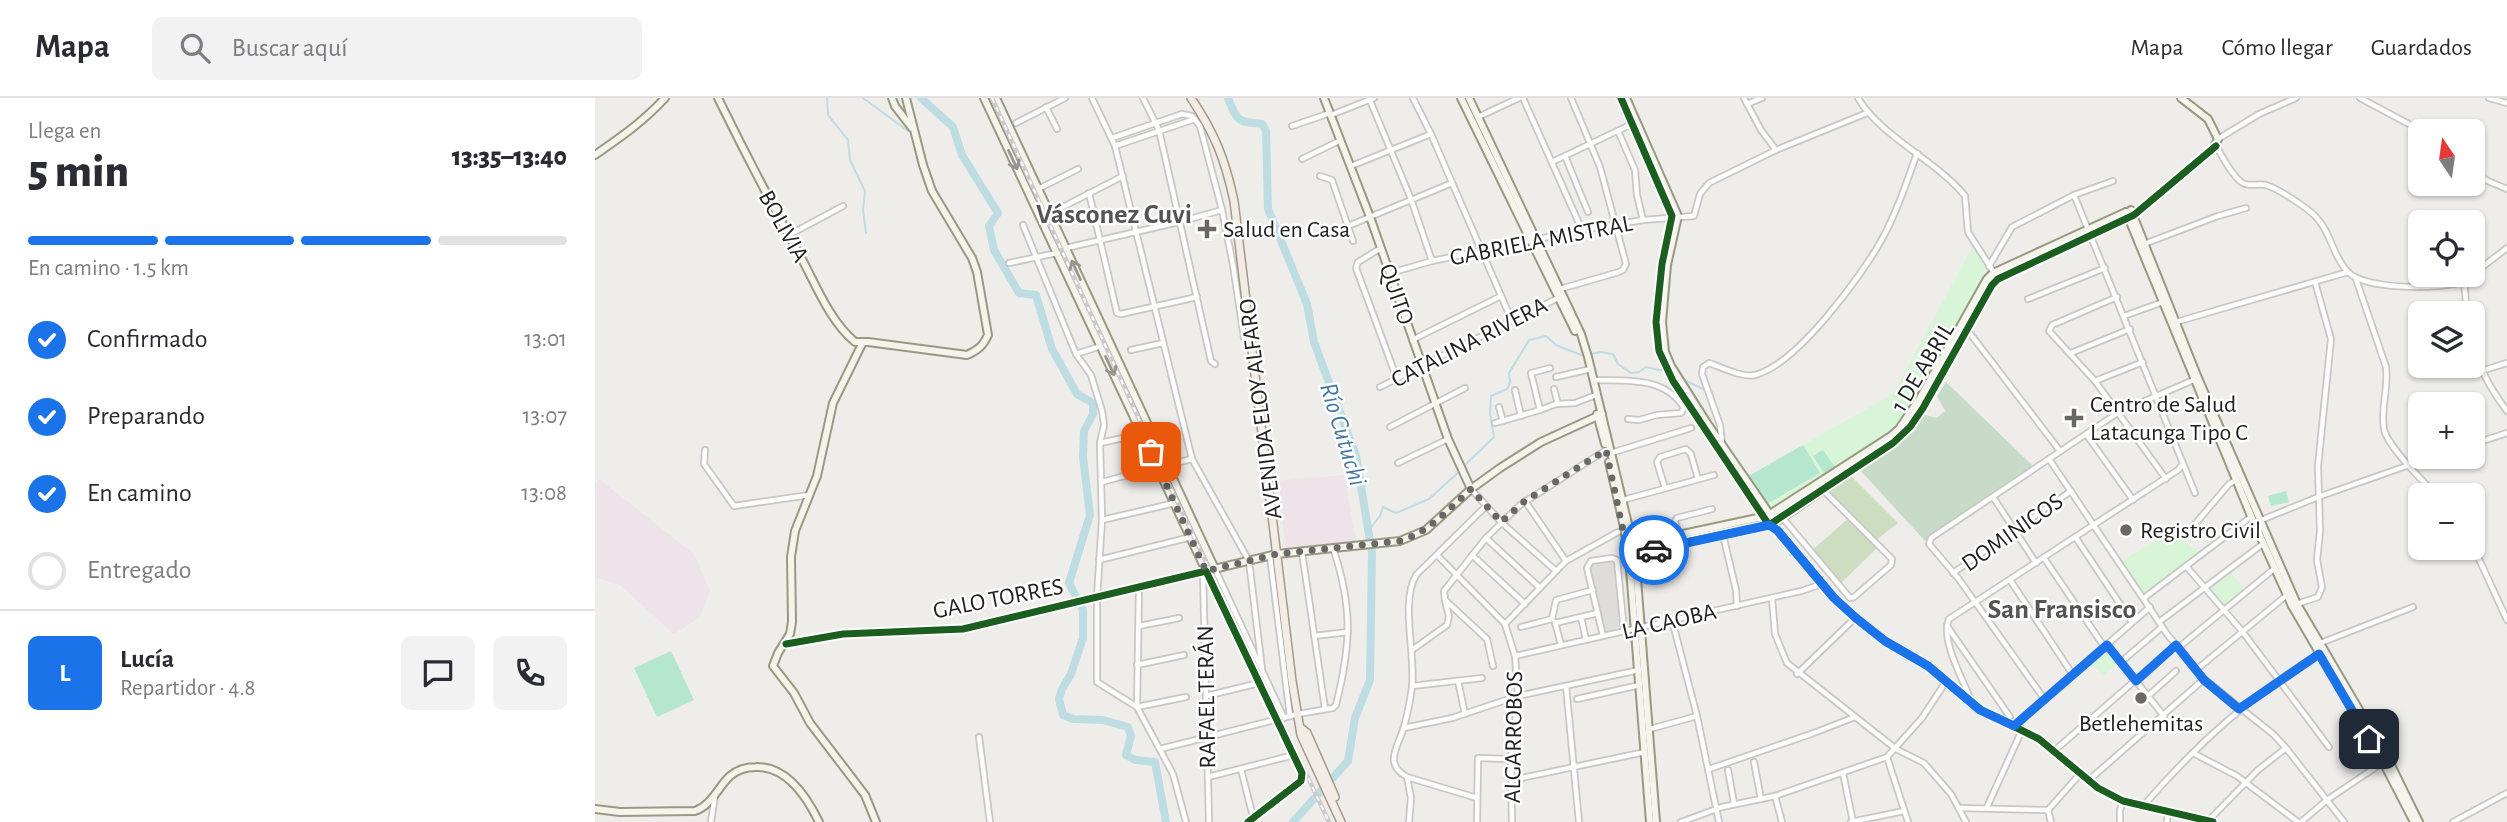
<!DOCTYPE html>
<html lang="es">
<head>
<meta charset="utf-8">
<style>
  :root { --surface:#fff; --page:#f2f2f3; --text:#2b2b33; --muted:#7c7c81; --line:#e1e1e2; --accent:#1a73e8 }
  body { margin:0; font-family:"Alegreya Sans",sans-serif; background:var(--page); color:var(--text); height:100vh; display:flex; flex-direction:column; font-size:26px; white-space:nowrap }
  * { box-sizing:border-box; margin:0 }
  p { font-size:23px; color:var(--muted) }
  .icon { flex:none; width:38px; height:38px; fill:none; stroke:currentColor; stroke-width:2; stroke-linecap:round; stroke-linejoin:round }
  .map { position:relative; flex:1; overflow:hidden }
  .details { display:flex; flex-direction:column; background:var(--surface); width:595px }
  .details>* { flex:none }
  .needle { width:46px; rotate:347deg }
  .controls { position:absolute; left:1813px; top:21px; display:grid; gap:14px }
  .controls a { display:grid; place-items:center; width:77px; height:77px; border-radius:10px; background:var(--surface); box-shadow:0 2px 5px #0004; font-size:35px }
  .pin { position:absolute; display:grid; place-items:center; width:60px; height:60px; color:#fff; margin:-30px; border-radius:14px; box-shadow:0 4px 10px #0006 }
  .courier { position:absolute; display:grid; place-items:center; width:70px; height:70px; margin:-35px; border:5px solid #1a73e8; border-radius:50%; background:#fff; color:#222; box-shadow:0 2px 9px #0007 }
  .overview em { font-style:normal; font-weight:800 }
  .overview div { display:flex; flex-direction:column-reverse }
  .overview { display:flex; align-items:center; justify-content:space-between; height:119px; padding:0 28px }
  h1 { font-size:46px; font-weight:800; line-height:52px }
  .bar { display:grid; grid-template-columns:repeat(4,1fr); gap:10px 7px; align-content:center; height:84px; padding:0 28px }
  .bar i { height:9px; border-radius:5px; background:var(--line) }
  .bar .on { background:var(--accent) }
  .bar p { grid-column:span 4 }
  .line { display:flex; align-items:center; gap:18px; padding:0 28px; border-top:2px solid var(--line) }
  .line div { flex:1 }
  .round { display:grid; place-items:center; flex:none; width:74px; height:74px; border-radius:10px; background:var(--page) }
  ol { padding:0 28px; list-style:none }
  li { display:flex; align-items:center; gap:21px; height:77px }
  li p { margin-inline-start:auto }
  li .icon { padding:7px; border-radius:50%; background:var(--accent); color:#fff; stroke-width:4 }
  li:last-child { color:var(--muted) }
  li i { width:38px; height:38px; border:4px solid var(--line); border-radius:50% }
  header { display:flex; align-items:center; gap:42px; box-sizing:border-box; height:98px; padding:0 35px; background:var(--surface); border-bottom:2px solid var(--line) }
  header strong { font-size:33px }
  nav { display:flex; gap:38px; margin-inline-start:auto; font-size:24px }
  .search { width:490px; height:63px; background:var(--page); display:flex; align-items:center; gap:18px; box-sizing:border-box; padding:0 24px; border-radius:10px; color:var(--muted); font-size:26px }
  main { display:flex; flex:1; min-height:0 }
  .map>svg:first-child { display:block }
</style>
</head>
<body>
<header>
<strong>Mapa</strong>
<div class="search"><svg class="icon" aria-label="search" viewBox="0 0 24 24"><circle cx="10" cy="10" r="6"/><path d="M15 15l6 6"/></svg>Buscar aquí</div>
<nav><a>Mapa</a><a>Cómo llegar</a><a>Guardados</a></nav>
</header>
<main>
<section class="details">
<div class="overview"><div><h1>5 min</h1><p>Llega en</p></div><em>13:35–13:40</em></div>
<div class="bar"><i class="on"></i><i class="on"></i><i class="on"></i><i></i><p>En camino · 1.5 km</p></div>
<ol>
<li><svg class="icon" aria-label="check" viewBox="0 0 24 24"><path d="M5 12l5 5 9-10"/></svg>Confirmado<p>13:01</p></li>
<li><svg class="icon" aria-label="check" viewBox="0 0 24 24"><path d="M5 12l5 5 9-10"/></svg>Preparando<p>13:07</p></li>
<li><svg class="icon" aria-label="check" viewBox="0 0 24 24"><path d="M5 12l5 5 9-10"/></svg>En camino<p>13:08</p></li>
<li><i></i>Entregado</li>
</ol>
<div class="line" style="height:126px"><b class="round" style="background:var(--accent);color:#fff">L</b><div><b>Lucía</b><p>Repartidor · 4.8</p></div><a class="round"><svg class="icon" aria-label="chat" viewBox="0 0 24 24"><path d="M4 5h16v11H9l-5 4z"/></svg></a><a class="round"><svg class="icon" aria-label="phone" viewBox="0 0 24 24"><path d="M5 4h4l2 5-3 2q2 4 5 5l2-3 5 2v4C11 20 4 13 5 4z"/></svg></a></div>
</section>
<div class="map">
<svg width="1912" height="724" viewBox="0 0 1912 724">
  <rect width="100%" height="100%" fill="#efedea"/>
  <!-- residential -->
  <polygon fill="#dedddb" points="1019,462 1026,529 1009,534 995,467"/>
  <!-- industrial -->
  <g fill="#ede3e9">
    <polygon points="749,377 761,443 691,452 682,383"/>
    <polygon points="5,382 99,456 115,493 105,519 79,536 25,487 0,479 0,384"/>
  </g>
  <!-- forest -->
  <polygon fill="#ccdebf" points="1257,379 1303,425 1280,443 1284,448 1245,486 1215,454 1255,419 1260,423 1233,393"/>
  <!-- cemetery -->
  <polygon fill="#c8dac8" points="1351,284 1439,369 1330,443 1265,372 1302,348 1330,317 1342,320 1350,313 1342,298"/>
  <!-- park -->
  <g fill="#d8f5d7">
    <polygon points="1379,146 1394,168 1304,331 1173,414 1150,380 1298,296"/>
    <polygon points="1577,433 1605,455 1549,500 1525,464"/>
    <polygon points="1636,475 1651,493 1628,511 1613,493"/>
    <polygon points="1512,547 1525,563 1508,578 1494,563"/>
  </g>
  <!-- pitch -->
  <g fill="#b5e6ce">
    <polygon points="1208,347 1225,375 1172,406 1150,380"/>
    <polygon points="1228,352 1240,369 1229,375 1218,358"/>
    <polygon points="1691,393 1694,404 1676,408 1673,398"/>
    <polygon points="76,553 99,602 62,619 39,570"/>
  </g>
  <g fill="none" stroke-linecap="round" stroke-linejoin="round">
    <!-- stream -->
    <g stroke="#bddde2" stroke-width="2">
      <polyline points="232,0 233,17 253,42 255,62 270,93 268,112 271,135"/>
      <polyline points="268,0 313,33"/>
      <polyline points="995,256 1006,254 1018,256 1023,266 1036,275 1044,274 1051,269 1069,273"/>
      <polyline points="1087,281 1110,292"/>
      <polyline points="869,368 899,339 895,316 896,298 912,291 915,284 914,275 934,242 951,238 961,247 986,257 990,256"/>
      <polyline points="773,433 785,418 788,409 801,415 834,401 865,373"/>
    </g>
    <!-- river -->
    <g stroke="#bddde2" stroke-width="8">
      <polyline points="326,0 358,29 367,57 403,115 394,128 399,152 424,195 441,197 457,251 482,296 498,305 498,316 489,333 488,359 495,417 474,485 488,512 488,540 476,576 467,591 464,601 468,617 478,621 508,622 533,629 536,638 531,657 540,662 560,664 571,724"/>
      <path d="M633,0C642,23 642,24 667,26L671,33L673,111L712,206L719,244L761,358L777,455L775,582L760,620L753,663L698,724"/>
    </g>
    <defs>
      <g id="street">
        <polyline points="497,0 520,48 597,361 654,463 667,571"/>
        <polyline points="548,0 564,32 616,263 620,266"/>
        <polyline points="774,0 816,101 837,163"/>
        <polyline points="818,0 836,36 917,223"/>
        <polyline points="928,0 987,132"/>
        <polyline points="1149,0 1166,32 1181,52"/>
        <path d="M1263,0C1286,39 1341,62 1370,98L1373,134L1403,181"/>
        <polyline points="1765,0 1827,33"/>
        <polyline points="1894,0 1912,5"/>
        <polyline points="1152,6 1167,0"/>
        <polyline points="451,9 462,31"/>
        <polyline points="736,17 779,0"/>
        <polyline points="883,19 924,0"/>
        <polyline points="421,25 470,0"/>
        <polyline points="697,28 735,15"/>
        <polyline points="1023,33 1040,72 1042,97 1048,122"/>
        <polyline points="517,40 587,16 597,18 605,28 627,112 638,167 649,240 657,251"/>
        <polyline points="1623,41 1664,16 1701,0"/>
        <polyline points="520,48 600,21"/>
        <path d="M1621,48C1628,59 1635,75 1645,83C1652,90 1662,85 1671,87C1682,90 1713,110 1721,119C1736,134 1738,159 1753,174C1770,192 1847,192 1869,183C1870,183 1876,177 1877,177"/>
        <polyline points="970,58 993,114"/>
        <polyline points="707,61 746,42"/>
        <polyline points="957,64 1037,26"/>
        <polyline points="756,68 836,36"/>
        <polyline points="1878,74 1893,83 1912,91"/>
        <polyline points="725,78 737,82 758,143"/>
        <polyline points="443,91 483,71"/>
        <polyline points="494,95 522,215 526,216 602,199"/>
        <polyline points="1479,97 1600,395"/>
        <polyline points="462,112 528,78"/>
        <polyline points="428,127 481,256 496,277 507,313 509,327 505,345 507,422 502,499 502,584 542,609 578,676 591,724"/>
        <polyline points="753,128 857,85"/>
        <polyline points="194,137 248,108"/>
        <polyline points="1549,146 1623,118 1651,110"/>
        <polyline points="471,150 584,124 627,112"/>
        <polyline points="786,150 763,164 761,170 802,281"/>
        <polyline points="414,165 462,155"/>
        <polyline points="1394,168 1417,129 1479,97 1518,83"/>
        <polyline points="795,175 837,163 987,132 1048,122 1099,118 1105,96 1114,85 1181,52 1272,15"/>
        <polyline points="1878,176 1912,150"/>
        <path d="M1761,181L1791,269C1794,290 1785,311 1789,331C1792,348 1829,384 1841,397"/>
        <polyline points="1869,183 1872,215"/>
        <polyline points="965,191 1024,174 1028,172 1031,166 1005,69 976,0"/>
        <polyline points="1522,199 1457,227 1454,233 1500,283 1571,381"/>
        <polyline points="1433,201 1510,170"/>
        <polyline points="1529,218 1568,204"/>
        <polyline points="1581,224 1753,174"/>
        <polyline points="1367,225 1465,353"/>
        <polyline points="817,242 906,198"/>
        <path d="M1878,243C1884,271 1895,290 1912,313"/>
        <polyline points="536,252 568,245"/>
        <polyline points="1476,255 1535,231"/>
        <polyline points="481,256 506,248"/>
        <polyline points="955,270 936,275 945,312 961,306 980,305 1001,297"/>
        <polyline points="1886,273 1912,265"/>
        <polyline points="961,279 996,271"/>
        <path d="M999,282C1031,283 1070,278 1089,310L1086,315L1062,317L1044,322L1033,321"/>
        <polyline points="1500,283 1548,264"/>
        <polyline points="785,289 963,200"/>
        <polyline points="959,291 963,306"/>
        <polyline points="920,292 926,318"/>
        <polyline points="904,309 908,323"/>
        <polyline points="900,325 945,312"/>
        <polyline points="795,329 870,290"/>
        <polyline points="1491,336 1538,402"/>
        <polyline points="505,345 547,336"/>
        <path d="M1127,346L1125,327L1107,276L1108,269L1114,265C1126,269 1147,280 1160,277C1201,267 1265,180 1286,143C1301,116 1312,84 1322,55"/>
        <polyline points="1878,346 1912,335"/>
        <polyline points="110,352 109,366 139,408 214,397"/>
        <polyline points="1016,355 1096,330"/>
        <polyline points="1454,361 1572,536 1609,581 1678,636 1691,650 1749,724"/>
        <polyline points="803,365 853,341"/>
        <polyline points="572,367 597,361"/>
        <polyline points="507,384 563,369"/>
        <polyline points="1070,390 1062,364 1065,359 1091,351 1096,356 1103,381"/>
        <polyline points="876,391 906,424 961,473"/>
        <polyline points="1398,399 1441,465"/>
        <polyline points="1028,402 1119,377"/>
        <polyline points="930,403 971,463"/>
        <polyline points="1187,419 1255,500 1259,499 1296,467 1297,461 1223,387"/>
        <polyline points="507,422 580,405"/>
        <polyline points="1659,425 1723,399 1837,359"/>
        <polyline points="1128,437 1141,492 1142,508"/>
        <polyline points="1084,438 1080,423 1082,420 1117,411"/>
        <polyline points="1590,438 1634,386 1641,382"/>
        <polyline points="891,440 945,490"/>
        <polyline points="1481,440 1537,524"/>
        <polyline points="1878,448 1912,522"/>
        <polyline points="707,454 730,611"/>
        <polyline points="842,457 910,526 920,558 923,598 916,661 917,724"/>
        <polyline points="877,457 930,506"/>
        <polyline points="675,458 695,618"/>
        <polyline points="1449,460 1510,550"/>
        <polyline points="504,462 596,439"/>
        <polyline points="1591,468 1647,533 1734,649"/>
        <polyline points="620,471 689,620"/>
        <polyline points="611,473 707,675 706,683 653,724"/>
        <polyline points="608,474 614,724"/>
        <polyline points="1358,475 1476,393"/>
        <polyline points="1415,482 1478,577"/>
        <polyline points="1177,500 1180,536 1192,565 1301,651 1329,665 1356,696 1371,724"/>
        <polyline points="1549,500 1657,418"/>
        <polyline points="1702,506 1723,499 1727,489 1722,462 1725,433 1723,368 1736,241 1720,184"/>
        <polyline points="986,519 991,542"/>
        <polyline points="1077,522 1102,618 1124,724"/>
        <polyline points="960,524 966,547"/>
        <polyline points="1564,524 1669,445"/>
        <polyline points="960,525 1003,515"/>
        <polyline points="910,526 971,463 1023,434"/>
        <polyline points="544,528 584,520"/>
        <polyline points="1352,528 1415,619"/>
        <polyline points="926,529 957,521 961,502 998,492"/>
        <polyline points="719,538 753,534"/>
        <polyline points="1008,538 992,470 996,463 1017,460 1022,462 1029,533"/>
        <polyline points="1723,546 1818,509"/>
        <polyline points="1512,547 1569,618"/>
        <polyline points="1583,550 1680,470"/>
        <polyline points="817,552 852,527 854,518 850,503"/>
        <polyline points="920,558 1206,493 1227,486"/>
        <polyline points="1526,564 1567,529"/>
        <polyline points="542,567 589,557"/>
        <polyline points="898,568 892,541 850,502 849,493 891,440 925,407 1011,352"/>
        <polyline points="1601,572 1692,497"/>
        <polyline points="1202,576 1260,520"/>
        <polyline points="863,583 870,616"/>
        <polyline points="817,588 887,580"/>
        <polyline points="971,588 984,724"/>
        <polyline points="611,598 664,585"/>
        <polyline points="1553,598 1581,573"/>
        <polyline points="982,601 1045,587"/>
        <path d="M1376,602C1368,582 1345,541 1354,521L1583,372L1588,366"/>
        <polyline points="1450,602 1363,480 1334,446 1336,440 1524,314 1601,281"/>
        <polyline points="542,609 544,489"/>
        <polyline points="542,609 591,599"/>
        <polyline points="1419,628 1555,509"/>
        <polyline points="809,630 857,620 923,598 1044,572"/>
        <polyline points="1055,631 1102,618"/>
        <polyline points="384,639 395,724"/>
        <path d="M565,651L703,616L738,610L741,607C756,547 758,509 738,450"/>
        <polyline points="1459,653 1581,547"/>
        <polyline points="1598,655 1642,678 1703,724"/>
        <polyline points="1292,659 1313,724"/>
        <polyline points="1159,664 1166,701"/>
        <polyline points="646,671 658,719"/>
        <polyline points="1114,671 1216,636 1260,619"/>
        <polyline points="1133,672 1139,705"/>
        <polyline points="1248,675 1258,724"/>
        <polyline points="613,679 699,657"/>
        <polyline points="812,679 816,700 814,724"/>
        <polyline points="917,682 1050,654"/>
        <polyline points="1494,682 1609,581"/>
        <polyline points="1180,698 1187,724"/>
        <path d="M882,700L812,679C806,675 800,671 799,663C798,652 805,642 808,632C812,619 815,603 817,589C821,557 805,505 821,477L891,408"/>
        <path d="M1549,707C1602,646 1655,598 1724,556"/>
        <polyline points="1392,709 1427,632"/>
        <polyline points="1364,710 1453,712 1485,676"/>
        <polyline points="1453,712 1456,724"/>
        <polyline points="1614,722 1663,672 1691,650"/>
        <polyline points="116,724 120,697"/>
        <polyline points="882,724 883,660 916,661"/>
        <polyline points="1086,724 1127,709 1180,698 1292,659 1327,620 1352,582"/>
        <polyline points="1256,724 1309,713"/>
        <polyline points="1525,724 1525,712 1528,703"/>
        <polyline points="1572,724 1573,712"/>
        <polyline points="1706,724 1732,702 1790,663"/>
        <polyline points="1858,724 1912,695"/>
      </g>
      <g id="secondary">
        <path d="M123,0C150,55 178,109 208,163C222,190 236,224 260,244H273L372,257C383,252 388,248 393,237L382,174L377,160L337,93L328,67L311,0"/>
        <polyline points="297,0 300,8 317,30"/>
        <polyline points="389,0 611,473"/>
        <polyline points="401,0 620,471"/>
        <polyline points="729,0 775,119 853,341 876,391"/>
        <polyline points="866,0 980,233"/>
        <polyline points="874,0 986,236 993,259 1040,455 1061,724"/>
        <polyline points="1026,0 1077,118 1067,166 1061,224 1064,253 1078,283 1174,427 1182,432 1239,500 1260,520 1290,543 1333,568 1386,612 1444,641 1503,690 1528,703 1618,724"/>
        <polyline points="1031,0 1083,118 1072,167 1067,224 1070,254 1076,268 1112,325 1176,418"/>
        <path d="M0,57C26,39 49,23 70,0"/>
        <polyline points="1536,112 1603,280 1702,506 1793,661 1824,724"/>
        <polyline points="1531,114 1656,418 1697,508 1788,664 1819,724"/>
        <polyline points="268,244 238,305 222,378 200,433 196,459 197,524 195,536 183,555 178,568 199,595 215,625 270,697 281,724"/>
        <polyline points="1002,316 1010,346"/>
        <polyline points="1014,364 1029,429 1035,471 1055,724"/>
        <polyline points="1032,448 1172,418 1296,338 1304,331 1325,300 1392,181 1398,175 1531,114"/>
        <polyline points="1033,456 1178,426 1303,341 1315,329 1328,310 1397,187 1403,181 1539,117 1618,51 1623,41 1613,21 1586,0"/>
        <polyline points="191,546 248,536 368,531 682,456 805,443 831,432 876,391 905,370 946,344 1007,316"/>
        <path d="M0,711L25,714L100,713C117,707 123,689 135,678C142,672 152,669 161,669C192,668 212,699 224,724"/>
      </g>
      <g id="primary">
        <path d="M596,0C620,36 630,61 639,103L697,583L706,637L746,724"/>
        <polyline points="707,631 712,635 740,699"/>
      </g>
    </defs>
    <!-- street casing -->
    <use href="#street" stroke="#c8c7c6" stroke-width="8"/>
    <!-- secondary casing -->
    <use href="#secondary" stroke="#999981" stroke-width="10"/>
    <!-- primary casing -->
    <use href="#primary" stroke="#a69985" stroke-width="10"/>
    <!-- street -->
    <use href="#street" stroke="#fdfcfc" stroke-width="4.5"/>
    <!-- secondary -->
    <use href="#secondary" stroke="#f4f4ed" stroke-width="6"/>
    <!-- primary -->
    <use href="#primary" stroke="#f2ece6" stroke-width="7"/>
    <defs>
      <polyline id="rail" points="397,0 564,365 734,724"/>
    </defs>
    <!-- rail casing -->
    <use href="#rail" stroke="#cbcbcb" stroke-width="4.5"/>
    <!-- rail -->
    <use href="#rail" stroke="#fff" stroke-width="2" stroke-dasharray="5" stroke-linecap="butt"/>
    <defs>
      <g id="cycleway">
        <polyline points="1026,0 1077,118 1067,166 1061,224 1064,253 1078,283 1174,427 1182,432 1239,500 1260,520 1290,543 1333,568 1386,612 1444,641 1503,690 1528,703 1618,724"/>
        <polyline points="1033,456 1174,427 1298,345 1315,329 1328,310 1397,187 1403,181 1539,117 1621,48"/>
        <polyline points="191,546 248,536 368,531 611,473 707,675 706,683 653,724"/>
      </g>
    </defs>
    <!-- cycleway casing -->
    <use href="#cycleway" stroke="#fff" stroke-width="11"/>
    <!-- cycleway -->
    <use href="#cycleway" stroke="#1b5e20" stroke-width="7"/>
  </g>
  <!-- one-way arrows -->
  <defs><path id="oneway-shaft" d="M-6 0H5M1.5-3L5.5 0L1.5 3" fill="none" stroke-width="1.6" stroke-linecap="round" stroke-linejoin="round" transform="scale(1.75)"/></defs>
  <g stroke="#959591">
    <use href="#oneway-shaft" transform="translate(418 62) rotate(65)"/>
    <use href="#oneway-shaft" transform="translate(481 172) rotate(-115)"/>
    <use href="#oneway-shaft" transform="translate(515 268) rotate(65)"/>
  </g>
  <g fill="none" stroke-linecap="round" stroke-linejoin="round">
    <!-- done -->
    <path stroke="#696867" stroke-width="7" stroke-dasharray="0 12.6" d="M556,354L611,473L682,456L805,443C834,434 854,411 876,391L906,424L930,403L1011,352L1033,456L1059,452"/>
    <!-- route -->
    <polyline stroke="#1a73e8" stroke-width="9" points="1059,452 1174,427 1182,432 1239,500 1261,520 1290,543 1333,568 1385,612 1419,628 1512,547 1541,583 1581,547 1609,582 1644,611 1724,556 1774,641"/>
  </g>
  <!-- markers -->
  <g fill="#696867" stroke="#fff" stroke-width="2.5">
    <path d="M608.5 120.5h7v7h7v7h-7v7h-7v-7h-7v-7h7z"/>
    <path d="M1475.5 309.5h7v7h7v7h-7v7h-7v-7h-7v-7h7z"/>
    <circle cx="1531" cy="432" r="7"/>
    <circle cx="1546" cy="600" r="7"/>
  </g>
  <g text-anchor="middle" stroke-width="5" stroke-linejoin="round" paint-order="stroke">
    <!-- street labels -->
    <g font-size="24" fill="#212121" stroke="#fff">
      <text transform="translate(189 128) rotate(61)" y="8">BOLIVIA</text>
      <text transform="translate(946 142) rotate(-11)" y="8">GABRIELA MISTRAL</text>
      <text transform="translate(802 196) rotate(71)" y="8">QUITO</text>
      <text transform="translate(874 244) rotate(-27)" y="8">CATALINA RIVERA</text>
      <text transform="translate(1327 269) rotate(-59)" y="8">1 DE ABRIL</text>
      <text transform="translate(665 311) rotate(-97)" y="8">AVENIDA ELOY ALFARO</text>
      <text transform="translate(1417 434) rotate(-35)" y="8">DOMINICOS</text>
      <text transform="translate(403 500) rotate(-11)" y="8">GALO TORRES</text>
      <text transform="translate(1074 523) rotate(-13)" y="8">LA CAOBA</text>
      <text transform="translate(611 599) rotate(-91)" y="8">RAFAEL TERÁN</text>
      <text transform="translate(918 639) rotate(-89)" y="8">ALGARROBOS</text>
    </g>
    <!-- poi labels -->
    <g font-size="24" fill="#212121" stroke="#fff" text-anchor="start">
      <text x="628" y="139">Salud en Casa</text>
      <text x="1495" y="314">Centro de Salud<tspan x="1495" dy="28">Latacunga Tipo C</tspan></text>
      <text x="1545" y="440">Registro Civil</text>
      <text x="1546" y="633" text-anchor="middle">Betlehemitas</text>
    </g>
    <!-- water labels -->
    <g font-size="26" font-style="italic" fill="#4579a4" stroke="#fff">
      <text transform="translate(749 336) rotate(73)" y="9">Río Cutuchi</text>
    </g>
    <!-- quarter labels -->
    <g font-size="28" font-weight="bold" fill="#545454" stroke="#fff">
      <text x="519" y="125">Vásconez Cuvi</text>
      <text x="1467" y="520">San Fransisco</text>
    </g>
  </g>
</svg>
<div class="controls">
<a><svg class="needle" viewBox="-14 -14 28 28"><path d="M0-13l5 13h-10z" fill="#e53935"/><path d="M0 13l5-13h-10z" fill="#7c7c81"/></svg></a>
<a><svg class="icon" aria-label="locate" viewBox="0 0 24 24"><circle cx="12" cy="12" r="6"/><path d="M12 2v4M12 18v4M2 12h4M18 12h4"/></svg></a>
<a><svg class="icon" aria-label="layers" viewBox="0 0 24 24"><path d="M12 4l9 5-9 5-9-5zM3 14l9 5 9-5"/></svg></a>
<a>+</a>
<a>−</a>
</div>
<div class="pin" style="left:556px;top:354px;background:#ea580c"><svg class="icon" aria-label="bag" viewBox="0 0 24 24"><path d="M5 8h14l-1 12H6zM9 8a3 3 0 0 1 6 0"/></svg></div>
<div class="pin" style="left:1774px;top:641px;background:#1f2937"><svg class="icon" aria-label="home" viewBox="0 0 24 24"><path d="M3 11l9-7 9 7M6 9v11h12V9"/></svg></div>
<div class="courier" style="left:1059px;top:452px"><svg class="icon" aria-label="car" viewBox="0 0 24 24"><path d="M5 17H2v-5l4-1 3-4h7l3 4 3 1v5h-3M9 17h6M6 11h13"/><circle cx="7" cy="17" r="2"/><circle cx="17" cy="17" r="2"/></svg></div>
</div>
</main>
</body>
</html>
